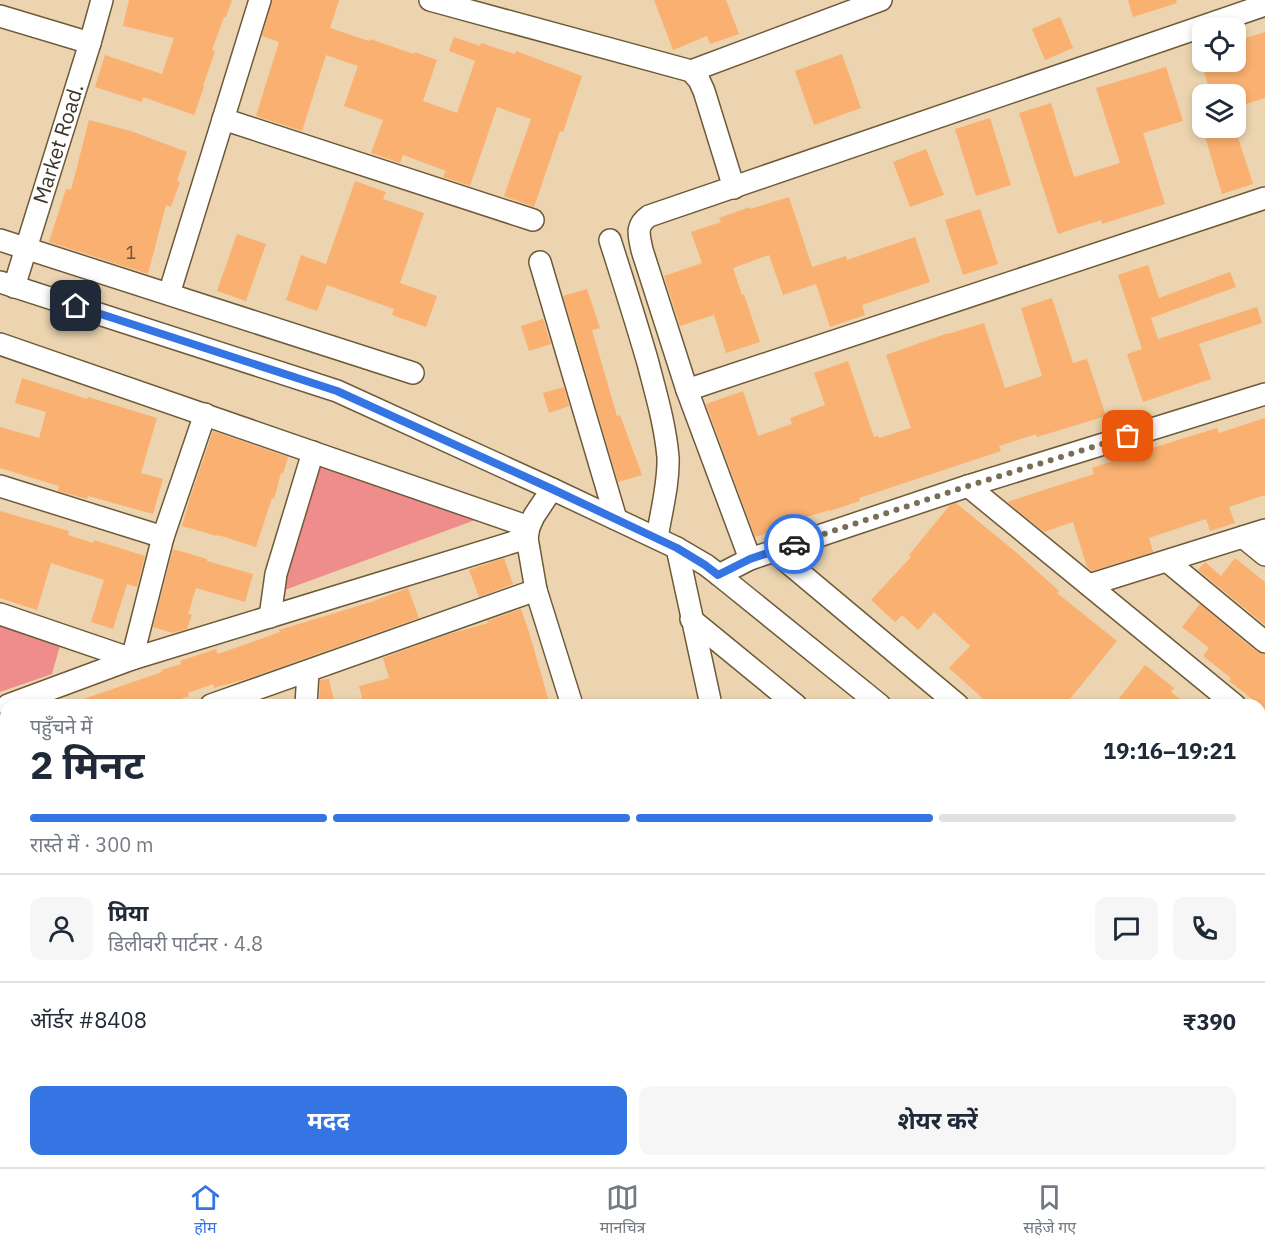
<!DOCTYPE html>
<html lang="hi">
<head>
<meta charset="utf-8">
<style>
  :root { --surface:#fff; --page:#f6f6f7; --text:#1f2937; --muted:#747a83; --line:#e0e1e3; --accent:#3575e3 }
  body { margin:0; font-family:"IBM Plex Sans","Noto Sans Devanagari",sans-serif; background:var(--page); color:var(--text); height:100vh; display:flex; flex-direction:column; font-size:22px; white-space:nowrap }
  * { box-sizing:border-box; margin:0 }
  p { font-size:20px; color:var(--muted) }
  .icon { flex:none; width:33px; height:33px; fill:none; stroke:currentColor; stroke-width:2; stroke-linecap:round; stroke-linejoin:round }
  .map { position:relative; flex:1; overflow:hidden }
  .side { position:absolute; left:0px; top:699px; width:1266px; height:468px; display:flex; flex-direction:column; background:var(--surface); border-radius:18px 18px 0 0; box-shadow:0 3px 9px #0003 }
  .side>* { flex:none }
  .buttons { position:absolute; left:1192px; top:18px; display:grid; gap:12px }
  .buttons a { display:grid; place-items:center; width:54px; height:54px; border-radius:12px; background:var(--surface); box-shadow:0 3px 9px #0003; font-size:30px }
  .pin { position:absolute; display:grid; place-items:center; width:51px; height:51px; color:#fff; margin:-26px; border-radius:12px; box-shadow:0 3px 9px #0006 }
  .courier { position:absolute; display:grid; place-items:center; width:60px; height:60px; margin:-30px; border:4px solid #3575e3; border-radius:50%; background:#fff; color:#222; box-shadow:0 2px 8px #0007 }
  .headline em { font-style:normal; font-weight:700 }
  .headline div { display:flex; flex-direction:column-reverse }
  .headline { display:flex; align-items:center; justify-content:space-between; height:102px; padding:0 30px }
  h1 { font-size:39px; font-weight:700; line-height:45px }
  .bar { display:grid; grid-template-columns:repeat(4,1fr); gap:9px 6px; align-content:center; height:72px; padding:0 30px }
  .bar i { height:8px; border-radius:4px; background:var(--line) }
  .bar .selected { background:var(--accent) }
  .bar p { grid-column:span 4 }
  .line { display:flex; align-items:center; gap:15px; padding:0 30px; border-top:2px solid var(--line) }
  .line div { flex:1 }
  .round { display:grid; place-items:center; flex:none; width:63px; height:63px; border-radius:12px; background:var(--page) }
  .cta { display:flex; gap:12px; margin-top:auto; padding:12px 30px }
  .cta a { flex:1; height:69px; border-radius:12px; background:var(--accent); color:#fff; font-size:24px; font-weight:700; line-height:69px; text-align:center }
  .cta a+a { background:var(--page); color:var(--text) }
  .menu { display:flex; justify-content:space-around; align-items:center; height:84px; border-top:2px solid var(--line); background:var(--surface); font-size:16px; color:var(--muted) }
  .menu a { display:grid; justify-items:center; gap:3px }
  .menu .selected { color:var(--accent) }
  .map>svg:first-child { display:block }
</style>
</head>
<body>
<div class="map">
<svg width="1265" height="1167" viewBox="0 0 1265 1167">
  <rect width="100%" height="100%" fill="#ebd4af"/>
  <!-- green -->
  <g fill="#ef8d8d">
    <polygon points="317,460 478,519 279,592"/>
    <polygon points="0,624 61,642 52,674 0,692"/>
  </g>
  <!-- building -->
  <g fill="#fab070">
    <polygon points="129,0 232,0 226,17 224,17 212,50 215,51 203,86 204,87 194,115 143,97 142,102 95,87 105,55 162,74 174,38 123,26"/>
    <polygon points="272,0 339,0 330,28 369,41 370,39 414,54 415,52 437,60 423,101 457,113 475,61 449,51 454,37 480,46 481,43 515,54 516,51 582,76 563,132 560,131 534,207 504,196 531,119 497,107 470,186 443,177 446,171 403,155 400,163 371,153 383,120 344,106 358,66 326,55 302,131 256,116 279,42 262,36"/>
    <polygon points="654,0 726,0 739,34 710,44 707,36 673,50"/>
    <polygon points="1128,0 1176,0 1177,3 1133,17"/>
    <polygon points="1060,17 1073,48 1045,60 1032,29"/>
    <polygon points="1265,32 1265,98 1236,107 1236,94 1211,94 1201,62 1236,62 1236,41"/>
    <polygon points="842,54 861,108 814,125 795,71"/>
    <polygon points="1166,67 1183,121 1143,133 1165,204 1102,224 1101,220 1058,234 1019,113 1051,103 1074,177 1120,163 1096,88"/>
    <polygon points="990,118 1011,185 976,196 955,129"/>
    <polygon points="89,120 131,131 187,152 177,181 180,182 171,207 166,205 148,274 49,242 66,189 71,190"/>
    <polygon points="1223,128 1235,128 1253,184 1222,194 1204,133"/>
    <polygon points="926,149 944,195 910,207 893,162"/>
    <polygon points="355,181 386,192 383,199 424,213 400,283 437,296 426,327 392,315 394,309 327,285 317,311 286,300 301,255 326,264"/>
    <polygon points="789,197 812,267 846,256 847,260 915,237 930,282 862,305 865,315 830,327 816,284 783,295 769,255 733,268 742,295 744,294 760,342 726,353 714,315 680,326 664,276 702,263 691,232 721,222 719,218 750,207 750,209"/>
    <polygon points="980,209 998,264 963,275 945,220"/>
    <polygon points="237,234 266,244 246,301 217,291"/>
    <polygon points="1148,265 1159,298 1230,272 1236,287 1151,318 1158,339 1257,307 1262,323 1199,344 1211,379 1143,402 1127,354 1142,349 1118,275"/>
    <polygon points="587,289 600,328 592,330 617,416 620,415 642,475 618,482 563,296"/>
    <polygon points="1052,298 1073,363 1087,359 1106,416 1037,437 1036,434 999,446 1001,451 859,498 860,501 830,511 830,510 789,522 790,525 755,537 706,404 743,391 758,436 792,424 790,418 825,405 814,373 848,361 874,437 878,436 879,438 911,428 886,355 948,333 948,334 984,323 1005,388 1042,376 1021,308"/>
    <polygon points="543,319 551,344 529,351 521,326"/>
    <polygon points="22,378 87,399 88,397 157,418 141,473 163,479 153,514 88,496 87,499 58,491 59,486 0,468 0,427 39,438 46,412 15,403"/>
    <polygon points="564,387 569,406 549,413 543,393"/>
    <polygon points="1265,418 1265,495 1229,507 1235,523 1210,531 1206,519 1149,538 1153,552 1092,571 1087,567 1073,522 1044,532 1007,502 1094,474 1092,468 1133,454 1217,428 1219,433"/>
    <polygon points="213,431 288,457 283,474 281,473 274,499 272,498 256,547 218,535 217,536 182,526 190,498"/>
    <polygon points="956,503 1017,553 1059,591 1057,593 1117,641 1065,705 990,705 949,668 970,646 934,612 918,630 902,615 895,622 871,600 911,557 909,555 950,505"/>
    <polygon points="0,511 69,531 68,535 93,543 94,540 145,556 137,587 127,584 113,629 91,622 104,580 51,563 37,610 0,598"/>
    <polygon points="173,549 207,559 207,561 253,574 245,602 196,588 188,614 192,615 187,629 172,633 153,627"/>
    <polygon points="504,558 513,584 479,597 469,570"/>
    <polygon points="1235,558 1265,582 1265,625 1198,570 1205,562 1221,576"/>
    <polygon points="408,588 419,618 243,680 214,688 213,684 188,693 189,696 163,705 73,705 72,703 162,672 162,670 181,664 180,661 216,649 218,654 280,632 279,630 371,602"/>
    <polygon points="1200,604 1257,652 1265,654 1265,709 1229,681 1231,678 1203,656 1209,648 1182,627"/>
    <polygon points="521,609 529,632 550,705 432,705 431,702 419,705 364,705 359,686 389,678 383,658 446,635 488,623 487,621"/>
    <polygon points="1145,665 1174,688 1171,692 1188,705 1114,705"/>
    <polygon points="329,679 335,705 319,705 320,680"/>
  </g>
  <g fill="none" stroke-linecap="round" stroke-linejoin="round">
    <defs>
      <g id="minor">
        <polyline points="430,0 691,71 699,80 704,91 734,188"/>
        <polyline points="0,16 90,43"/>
        <polyline points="691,71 881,0"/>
        <polyline points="223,119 533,220"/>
        <polyline points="0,240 413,373"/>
        <path d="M610,240C623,281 636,321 648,363C656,394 665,424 668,457C669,484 661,512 657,538"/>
        <polyline points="540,262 616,519"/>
        <polyline points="0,282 337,391 552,489 677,548 706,565 719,575 880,705"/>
        <path id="s1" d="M14,287L90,43L102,0"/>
        <polyline points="169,294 260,0"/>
        <polyline points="0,344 529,527"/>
        <polyline points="687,390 1265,198"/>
        <polyline points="0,486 163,537"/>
        <polyline points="968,486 1235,705"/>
        <polyline points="552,489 534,516 529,527 527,538 536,590 572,705"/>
        <polyline points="1243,537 1265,555"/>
        <polyline points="677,548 711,705"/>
        <polyline points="774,551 958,705"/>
        <path d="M750,559L687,390L642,250C639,235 635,226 649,216L1265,5"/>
        <polyline points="1167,561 1265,642"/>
        <polyline points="719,575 750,559 968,486 1265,394"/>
        <polyline points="1089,585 1265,530"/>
        <polyline points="0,614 132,659 163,537 205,414"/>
        <polyline points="270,617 276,574 313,452"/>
        <polyline points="691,619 796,705"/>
        <polyline points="8,705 132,659 527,538"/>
        <polyline points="211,705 536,590"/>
        <polyline points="306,705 308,672"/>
        <polyline points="1260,726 1265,730"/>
        <polyline points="0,777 6,775"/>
        <polyline points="1260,894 1265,888"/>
        <polyline points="1260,957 1265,961"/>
        <polyline points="1260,1018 1265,1022"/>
        <polyline points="0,1083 6,1095"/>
        <polyline points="1260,1087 1265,1091"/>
        <polyline points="978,1161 985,1167"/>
        <polyline points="1158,1161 1166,1167"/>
        <polyline points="382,1167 383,1161"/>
        <polyline points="651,1167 672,1161"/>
        <polyline points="1035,1167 1039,1161"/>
      </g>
    </defs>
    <!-- minor casing -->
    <use href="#minor" stroke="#6e5a39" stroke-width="24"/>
    <!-- minor -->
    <use href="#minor" stroke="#fff" stroke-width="21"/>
  </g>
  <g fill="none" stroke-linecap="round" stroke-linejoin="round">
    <!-- done -->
    <polyline stroke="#7a6d56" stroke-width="6" stroke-dasharray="0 10.8" points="794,544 968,486 1128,436"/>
    <!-- route -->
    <polyline stroke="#3575e3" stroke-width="8" points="76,306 337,391 552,489 677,548 705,565 718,575 750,559 794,544"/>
  </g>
  <g text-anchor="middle" stroke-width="4.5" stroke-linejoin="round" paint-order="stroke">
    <!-- number labels -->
    <g font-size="18" fill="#6c5438">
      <text x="131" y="259">1</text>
    </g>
    <!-- street labels -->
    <g font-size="21" fill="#3d3526" stroke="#ebd4af">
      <text dy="7" stroke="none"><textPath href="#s1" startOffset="150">Market Road.</textPath></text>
    </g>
  </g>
</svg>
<div class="buttons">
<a><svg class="icon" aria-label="locate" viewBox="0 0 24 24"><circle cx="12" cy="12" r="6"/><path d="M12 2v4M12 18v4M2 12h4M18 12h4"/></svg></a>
<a><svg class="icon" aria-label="layers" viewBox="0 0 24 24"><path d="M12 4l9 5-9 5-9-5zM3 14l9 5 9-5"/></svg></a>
</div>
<div class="pin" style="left:1128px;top:436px;background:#ea580c"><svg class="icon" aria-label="bag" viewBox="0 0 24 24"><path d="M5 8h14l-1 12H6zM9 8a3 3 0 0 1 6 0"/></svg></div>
<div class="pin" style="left:76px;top:306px;background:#1f2937"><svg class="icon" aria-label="home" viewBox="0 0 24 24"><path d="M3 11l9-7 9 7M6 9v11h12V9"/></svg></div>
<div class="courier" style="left:794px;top:544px"><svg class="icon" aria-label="car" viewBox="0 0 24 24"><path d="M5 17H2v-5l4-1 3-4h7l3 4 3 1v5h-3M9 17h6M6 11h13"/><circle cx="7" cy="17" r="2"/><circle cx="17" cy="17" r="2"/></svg></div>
<section class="side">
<div class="headline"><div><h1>2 मिनट</h1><p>पहुँचने में</p></div><em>19:16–19:21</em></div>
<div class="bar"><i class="selected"></i><i class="selected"></i><i class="selected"></i><i></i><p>रास्ते में · 300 m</p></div>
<div class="line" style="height:108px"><a class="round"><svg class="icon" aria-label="person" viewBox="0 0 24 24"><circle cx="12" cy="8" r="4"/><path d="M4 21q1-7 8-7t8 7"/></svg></a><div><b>प्रिया</b><p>डिलीवरी पार्टनर · 4.8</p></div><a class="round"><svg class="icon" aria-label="chat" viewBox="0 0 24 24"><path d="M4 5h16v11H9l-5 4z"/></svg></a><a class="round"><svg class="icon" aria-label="phone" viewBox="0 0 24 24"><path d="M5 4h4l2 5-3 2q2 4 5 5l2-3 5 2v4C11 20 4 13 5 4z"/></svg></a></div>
<div class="line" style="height:78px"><div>ऑर्डर #8408</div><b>₹390</b></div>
<div class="cta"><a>मदद</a><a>शेयर करें</a></div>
</section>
</div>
<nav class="menu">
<a class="selected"><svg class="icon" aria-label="home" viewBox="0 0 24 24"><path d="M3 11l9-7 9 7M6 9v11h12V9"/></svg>होम</a>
<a><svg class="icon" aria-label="map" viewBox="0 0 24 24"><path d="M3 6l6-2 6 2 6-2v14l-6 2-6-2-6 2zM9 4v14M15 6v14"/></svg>मानचित्र</a>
<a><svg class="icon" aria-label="saved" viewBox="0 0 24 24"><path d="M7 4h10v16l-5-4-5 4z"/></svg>सहेजे गए</a>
</nav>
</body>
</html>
